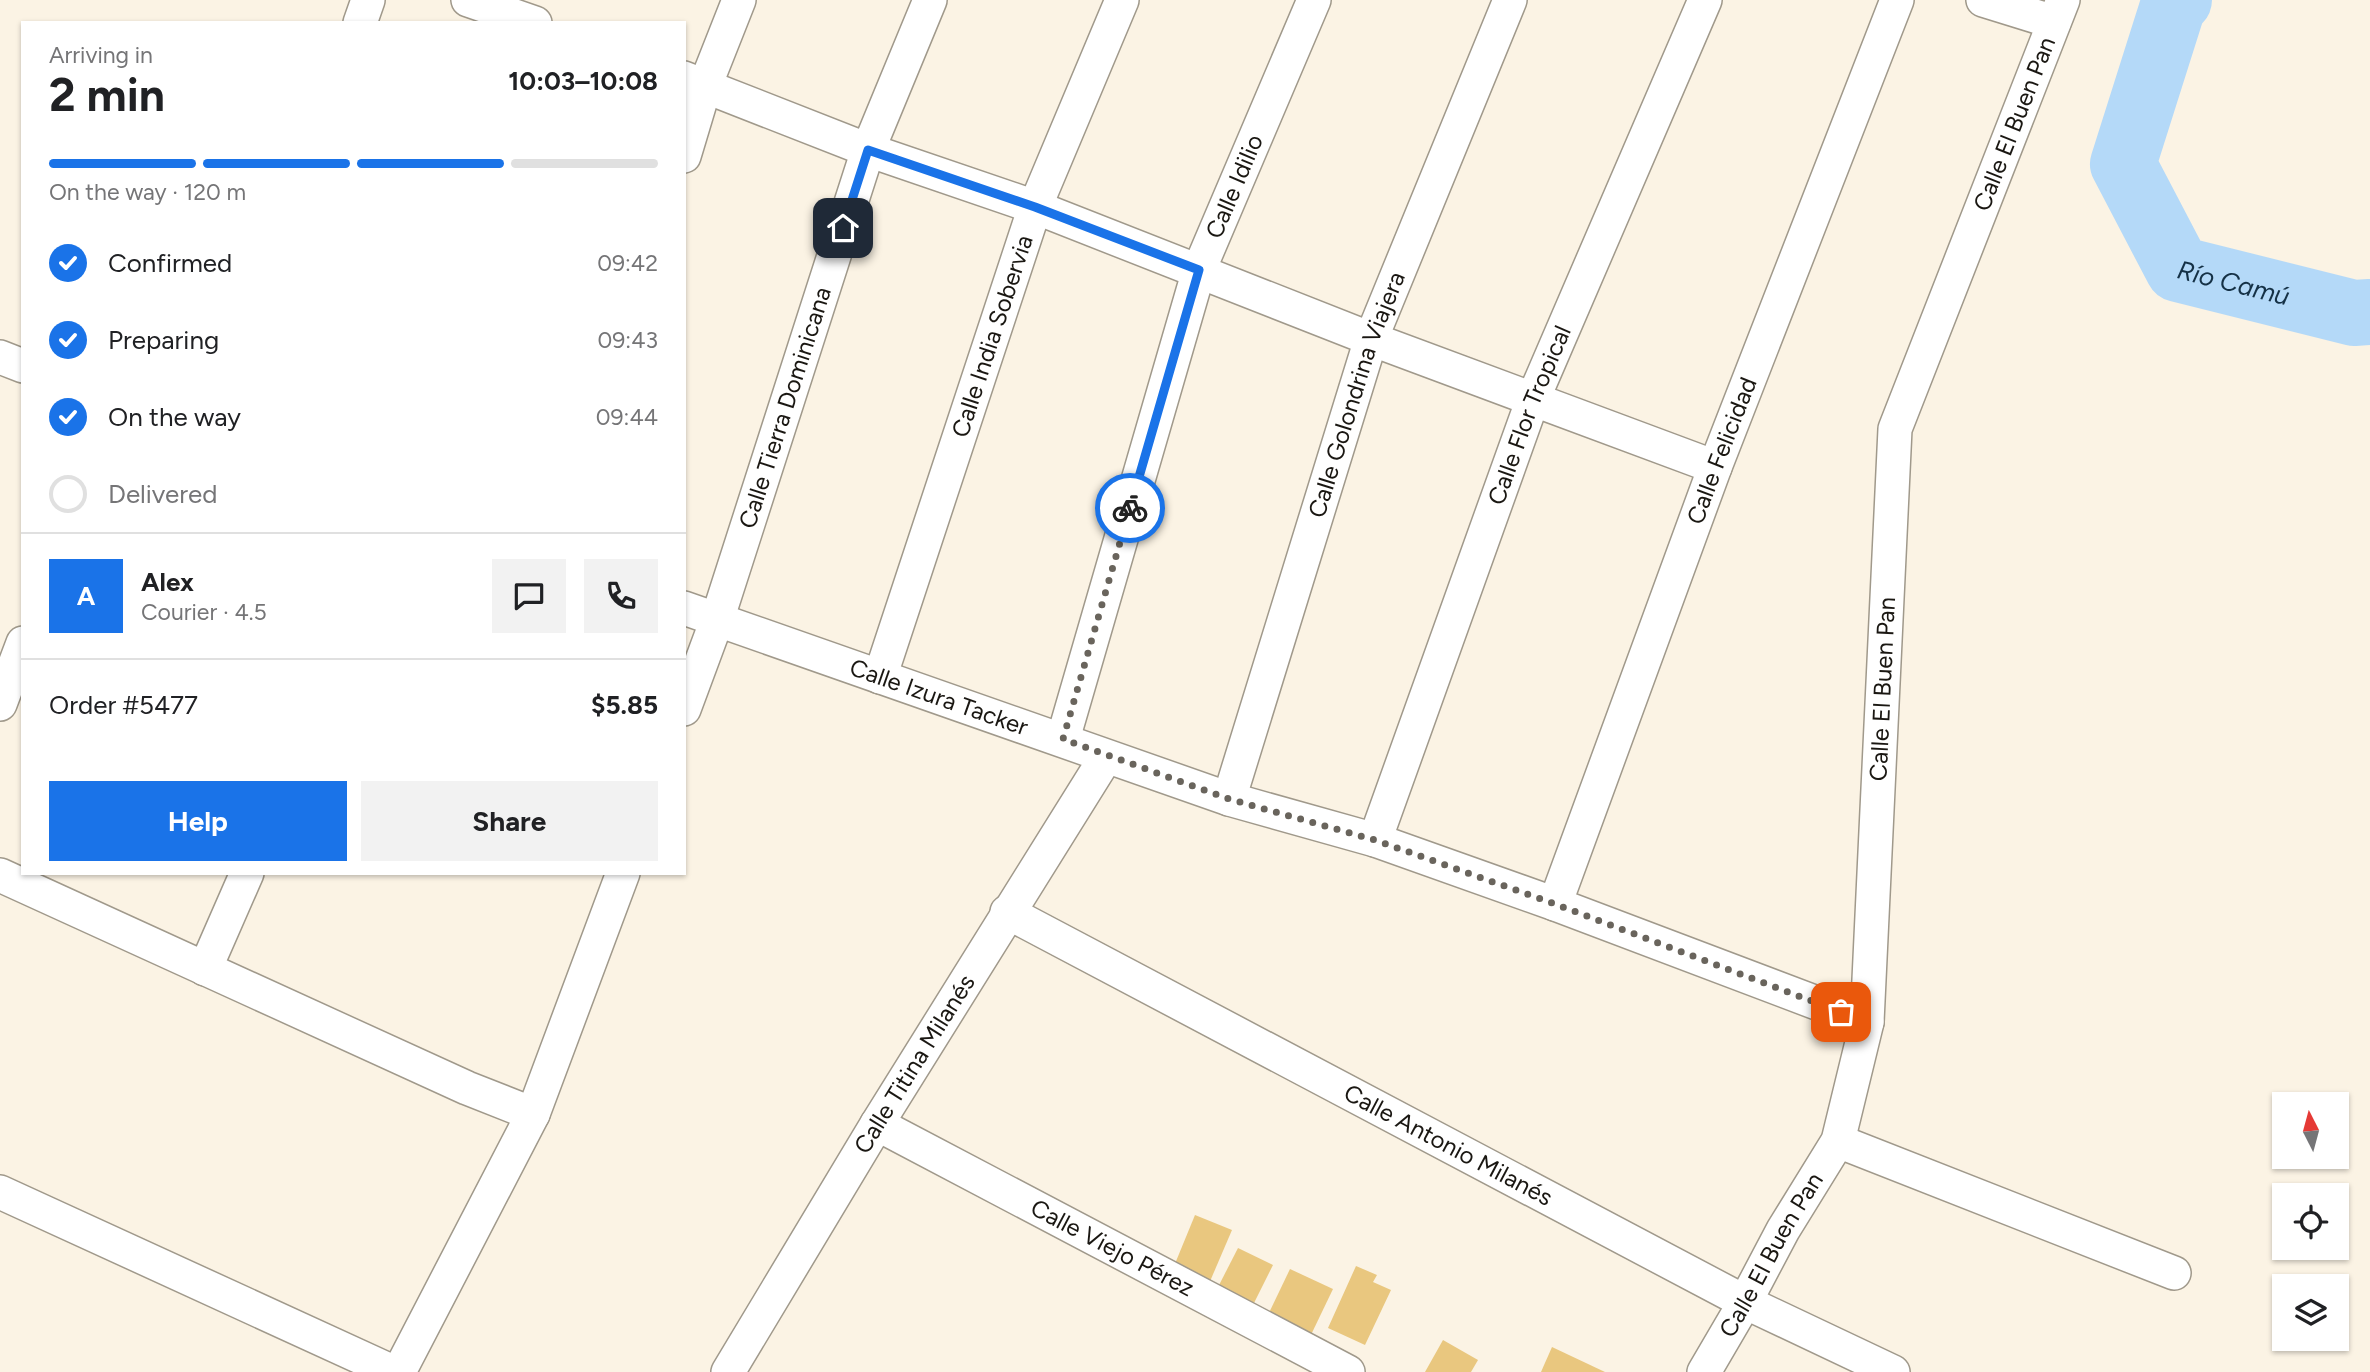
<!DOCTYPE html>
<html lang="en">
<head>
<meta charset="utf-8">
<style>
  :root { --surface:#fff; --page:#f2f2f2; --text:#202124; --muted:#757577; --line:#e0e0e0; --accent:#1a73e8 }
  body { margin:0; font-family:Figtree,sans-serif; background:var(--page); color:var(--text); height:100vh; display:flex; flex-direction:column; font-size:26px; white-space:nowrap }
  * { box-sizing:border-box; margin:0 }
  p { font-size:23px; color:var(--muted) }
  .icon { flex:none; width:38px; height:38px; fill:none; stroke:currentColor; stroke-width:2; stroke-linecap:round; stroke-linejoin:round }
  .map { position:relative; flex:1; overflow:hidden }
  .details { position:absolute; left:21px; top:21px; width:665px; height:854px; display:flex; flex-direction:column; background:var(--surface); border-radius:0px; box-shadow:0 2px 5px #0004 }
  .details>* { flex:none }
  .needle { width:46px; rotate:354deg }
  .tools { position:absolute; left:2272px; top:1092px; display:grid; gap:14px }
  .tools a { display:grid; place-items:center; width:77px; height:77px; border-radius:0px; background:var(--surface); box-shadow:0 2px 5px #0004; font-size:35px }
  .pin { position:absolute; display:grid; place-items:center; width:60px; height:60px; color:#fff; margin:-30px; border-radius:14px; box-shadow:0 4px 10px #0006 }
  .courier { position:absolute; display:grid; place-items:center; width:70px; height:70px; margin:-35px; border:5px solid #1a73e8; border-radius:50%; background:#fff; color:#222; box-shadow:0 2px 9px #0007 }
  .headline em { font-style:normal; font-weight:700 }
  .headline div { display:flex; flex-direction:column-reverse }
  .headline { display:flex; align-items:center; justify-content:space-between; height:119px; padding:0 28px }
  h1 { font-size:46px; font-weight:700; line-height:52px }
  .bar { display:grid; grid-template-columns:repeat(4,1fr); gap:10px 7px; align-content:center; height:84px; padding:0 28px }
  .bar i { height:9px; border-radius:5px; background:var(--line) }
  .bar .on { background:var(--accent) }
  .bar p { grid-column:span 4 }
  .line { display:flex; align-items:center; gap:18px; padding:0 28px; border-top:2px solid var(--line) }
  .line div { flex:1 }
  .round { display:grid; place-items:center; flex:none; width:74px; height:74px; border-radius:0px; background:var(--page) }
  ol { padding:0 28px; list-style:none }
  li { display:flex; align-items:center; gap:21px; height:77px }
  li p { margin-inline-start:auto }
  li .icon { padding:7px; border-radius:50%; background:var(--accent); color:#fff; stroke-width:4 }
  li:last-child { color:var(--muted) }
  li i { width:38px; height:38px; border:4px solid var(--line); border-radius:50% }
  .action { display:flex; gap:14px; margin-top:auto; padding:14px 28px }
  .action a { flex:1; height:80px; border-radius:0px; background:var(--accent); color:#fff; font-size:28px; font-weight:700; line-height:80px; text-align:center }
  .action a+a { background:var(--page); color:var(--text) }
  .map>svg:first-child { display:block }
</style>
</head>
<body>
<div class="map">
<svg width="2370" height="1372" viewBox="0 0 2370 1372">
  <rect width="100%" height="100%" fill="#fbf3e4"/>
  <g fill="none" stroke-linecap="round" stroke-linejoin="round">
    <!-- river -->
    <path stroke="#b4d9f8" stroke-width="66" id="s1" d="M2179,0L2173,6L2123,164L2178,269L2354,313L2370,312"/>
  </g>
  <!-- building -->
  <g fill="#e9c77f">
    <polygon points="1195,1215 1232,1230 1208,1286 1172,1271"/>
    <polygon points="1238,1248 1273,1265 1251,1309 1216,1291"/>
    <polygon points="1356,1266 1377,1275 1373,1282 1391,1290 1365,1345 1328,1328"/>
    <polygon points="1290,1269 1333,1289 1309,1339 1266,1319"/>
    <polygon points="1443,1340 1478,1360 1471,1372 1425,1372"/>
    <polygon points="1552,1347 1605,1372 1541,1372"/>
  </g>
  <g fill="none" stroke-linecap="round" stroke-linejoin="round">
    <defs>
      <g id="minor">
        <polyline points="468,0 535,23"/>
        <polyline points="1983,0 2054,22"/>
        <polyline points="360,23 368,0"/>
        <polyline points="684,78 868,150 1035,207 1371,339 1715,467"/>
        <polyline points="684,156 705,86 739,0"/>
        <polyline points="0,357 23,366"/>
        <path id="s2" d="M684,608L1229,799L1375,840L1555,904L1867,1022"/>
        <path id="s3" d="M880,677L1035,207L1122,0"/>
        <polyline points="0,704 23,643"/>
        <path id="s4" d="M684,709L717,620L868,150L930,0"/>
        <path id="s5" d="M1063,739L1199,270L1314,0"/>
        <path id="s6" d="M1229,799L1371,339L1510,0"/>
        <path id="s7" d="M1375,840L1533,399L1705,0"/>
        <polyline points="0,875 467,1088 533,1114"/>
        <path id="s8" d="M1555,904L1715,467L1897,0"/>
        <path id="s9" d="M1007,912L1745,1302L1893,1372"/>
        <polyline points="205,969 247,873"/>
        <path id="s10" d="M877,1124L1348,1372"/>
        <polyline points="1838,1141 2174,1273"/>
        <polyline points="0,1192 393,1372"/>
        <polyline points="399,1372 533,1114 623,873"/>
        <path id="s11" d="M728,1372L877,1124L1106,757"/>
        <path id="s12" d="M1704,1372L1745,1302L1783,1230L1838,1141L1867,1022L1895,429L2063,0"/>
      </g>
    </defs>
    <!-- minor casing -->
    <use href="#minor" stroke="#a0998b" stroke-width="36"/>
    <!-- minor -->
    <use href="#minor" stroke="#fff" stroke-width="33"/>
  </g>
  <g fill="none" stroke-linecap="round" stroke-linejoin="round">
    <!-- done -->
    <polyline stroke="#69645c" stroke-width="7" stroke-dasharray="0 12.6" points="1130,508 1063,739 1229,799 1375,840 1555,904 1841,1012"/>
    <!-- route -->
    <polyline stroke="#1a73e8" stroke-width="9" points="843,228 868,150 1035,207 1199,270 1130,508"/>
  </g>
  <g text-anchor="middle" stroke-width="6" stroke-linejoin="round" paint-order="stroke">
    <!-- street labels -->
    <g font-size="24" fill="#1a1712" stroke="#fff">
      <text dy="8" stroke="none"><textPath href="#s12" startOffset="1311">Calle El Buen Pan</textPath></text>
      <text dy="8" stroke="none"><textPath href="#s5" startOffset="579">Calle Idilio</textPath></text>
      <text dy="8" stroke="none"><textPath href="#s3" startOffset="359">Calle India Sobervia</textPath></text>
      <text dy="8" stroke="none"><textPath href="#s6" startOffset="424">Calle Golondrina Viajera</textPath></text>
      <text dy="8" stroke="none"><textPath href="#s4" startOffset="318">Calle Tierra Dominicana</textPath></text>
      <text dy="8" stroke="none"><textPath href="#s7" startOffset="452">Calle Flor Tropical</textPath></text>
      <text dy="8" stroke="none"><textPath href="#s8" startOffset="483">Calle Felicidad</textPath></text>
      <text dy="8" stroke="none"><textPath href="#s12" startOffset="723">Calle El Buen Pan</textPath></text>
      <text dy="8" stroke="none"><textPath href="#s2" startOffset="270">Calle Izura Tacker</textPath></text>
      <text dy="8" stroke="none"><textPath href="#s11" startOffset="360">Calle Titina Milanés</textPath></text>
      <text dy="8" stroke="none"><textPath href="#s9" startOffset="499">Calle Antonio Milanés</textPath></text>
      <text dy="8" stroke="none"><textPath href="#s10" startOffset="266">Calle Viejo Pérez</textPath></text>
      <text dy="8" stroke="none"><textPath href="#s12" startOffset="135">Calle El Buen Pan</textPath></text>
    </g>
    <!-- water labels -->
    <g font-size="26" font-style="italic" fill="#153146" stroke="#fff">
      <text dy="9" stroke="none"><textPath href="#s1" startOffset="350">Río Camú</textPath></text>
    </g>
  </g>
</svg>
<div class="tools">
<a><svg class="needle" viewBox="-14 -14 28 28"><path d="M0-13l5 13h-10z" fill="#e53935"/><path d="M0 13l5-13h-10z" fill="#757577"/></svg></a>
<a><svg class="icon" aria-label="locate" viewBox="0 0 24 24"><circle cx="12" cy="12" r="6"/><path d="M12 2v4M12 18v4M2 12h4M18 12h4"/></svg></a>
<a><svg class="icon" aria-label="layers" viewBox="0 0 24 24"><path d="M12 4l9 5-9 5-9-5zM3 14l9 5 9-5"/></svg></a>
</div>
<div class="pin" style="left:1841px;top:1012px;background:#ea580c"><svg class="icon" aria-label="bag" viewBox="0 0 24 24"><path d="M5 8h14l-1 12H6zM9 8a3 3 0 0 1 6 0"/></svg></div>
<div class="pin" style="left:843px;top:228px;background:#1f2937"><svg class="icon" aria-label="home" viewBox="0 0 24 24"><path d="M3 11l9-7 9 7M6 9v11h12V9"/></svg></div>
<div class="courier" style="left:1130px;top:508px"><svg class="icon" aria-label="bike" viewBox="0 0 24 24"><circle cx="6" cy="16" r="4"/><circle cx="18" cy="16" r="4"/><path d="M6 16l4-8h5l3 8M10 8l3 8H6M13 5h3"/></svg></div>
<section class="details">
<div class="headline"><div><h1>2 min</h1><p>Arriving in</p></div><em>10:03–10:08</em></div>
<div class="bar"><i class="on"></i><i class="on"></i><i class="on"></i><i></i><p>On the way · 120 m</p></div>
<ol>
<li><svg class="icon" aria-label="check" viewBox="0 0 24 24"><path d="M5 12l5 5 9-10"/></svg>Confirmed<p>09:42</p></li>
<li><svg class="icon" aria-label="check" viewBox="0 0 24 24"><path d="M5 12l5 5 9-10"/></svg>Preparing<p>09:43</p></li>
<li><svg class="icon" aria-label="check" viewBox="0 0 24 24"><path d="M5 12l5 5 9-10"/></svg>On the way<p>09:44</p></li>
<li><i></i>Delivered</li>
</ol>
<div class="line" style="height:126px"><b class="round" style="background:var(--accent);color:#fff">A</b><div><b>Alex</b><p>Courier · 4.5</p></div><a class="round"><svg class="icon" aria-label="chat" viewBox="0 0 24 24"><path d="M4 5h16v11H9l-5 4z"/></svg></a><a class="round"><svg class="icon" aria-label="phone" viewBox="0 0 24 24"><path d="M5 4h4l2 5-3 2q2 4 5 5l2-3 5 2v4C11 20 4 13 5 4z"/></svg></a></div>
<div class="line" style="height:91px"><div>Order #5477</div><b>$5.85</b></div>
<div class="action"><a>Help</a><a>Share</a></div>
</section>
</div>
</body>
</html>
